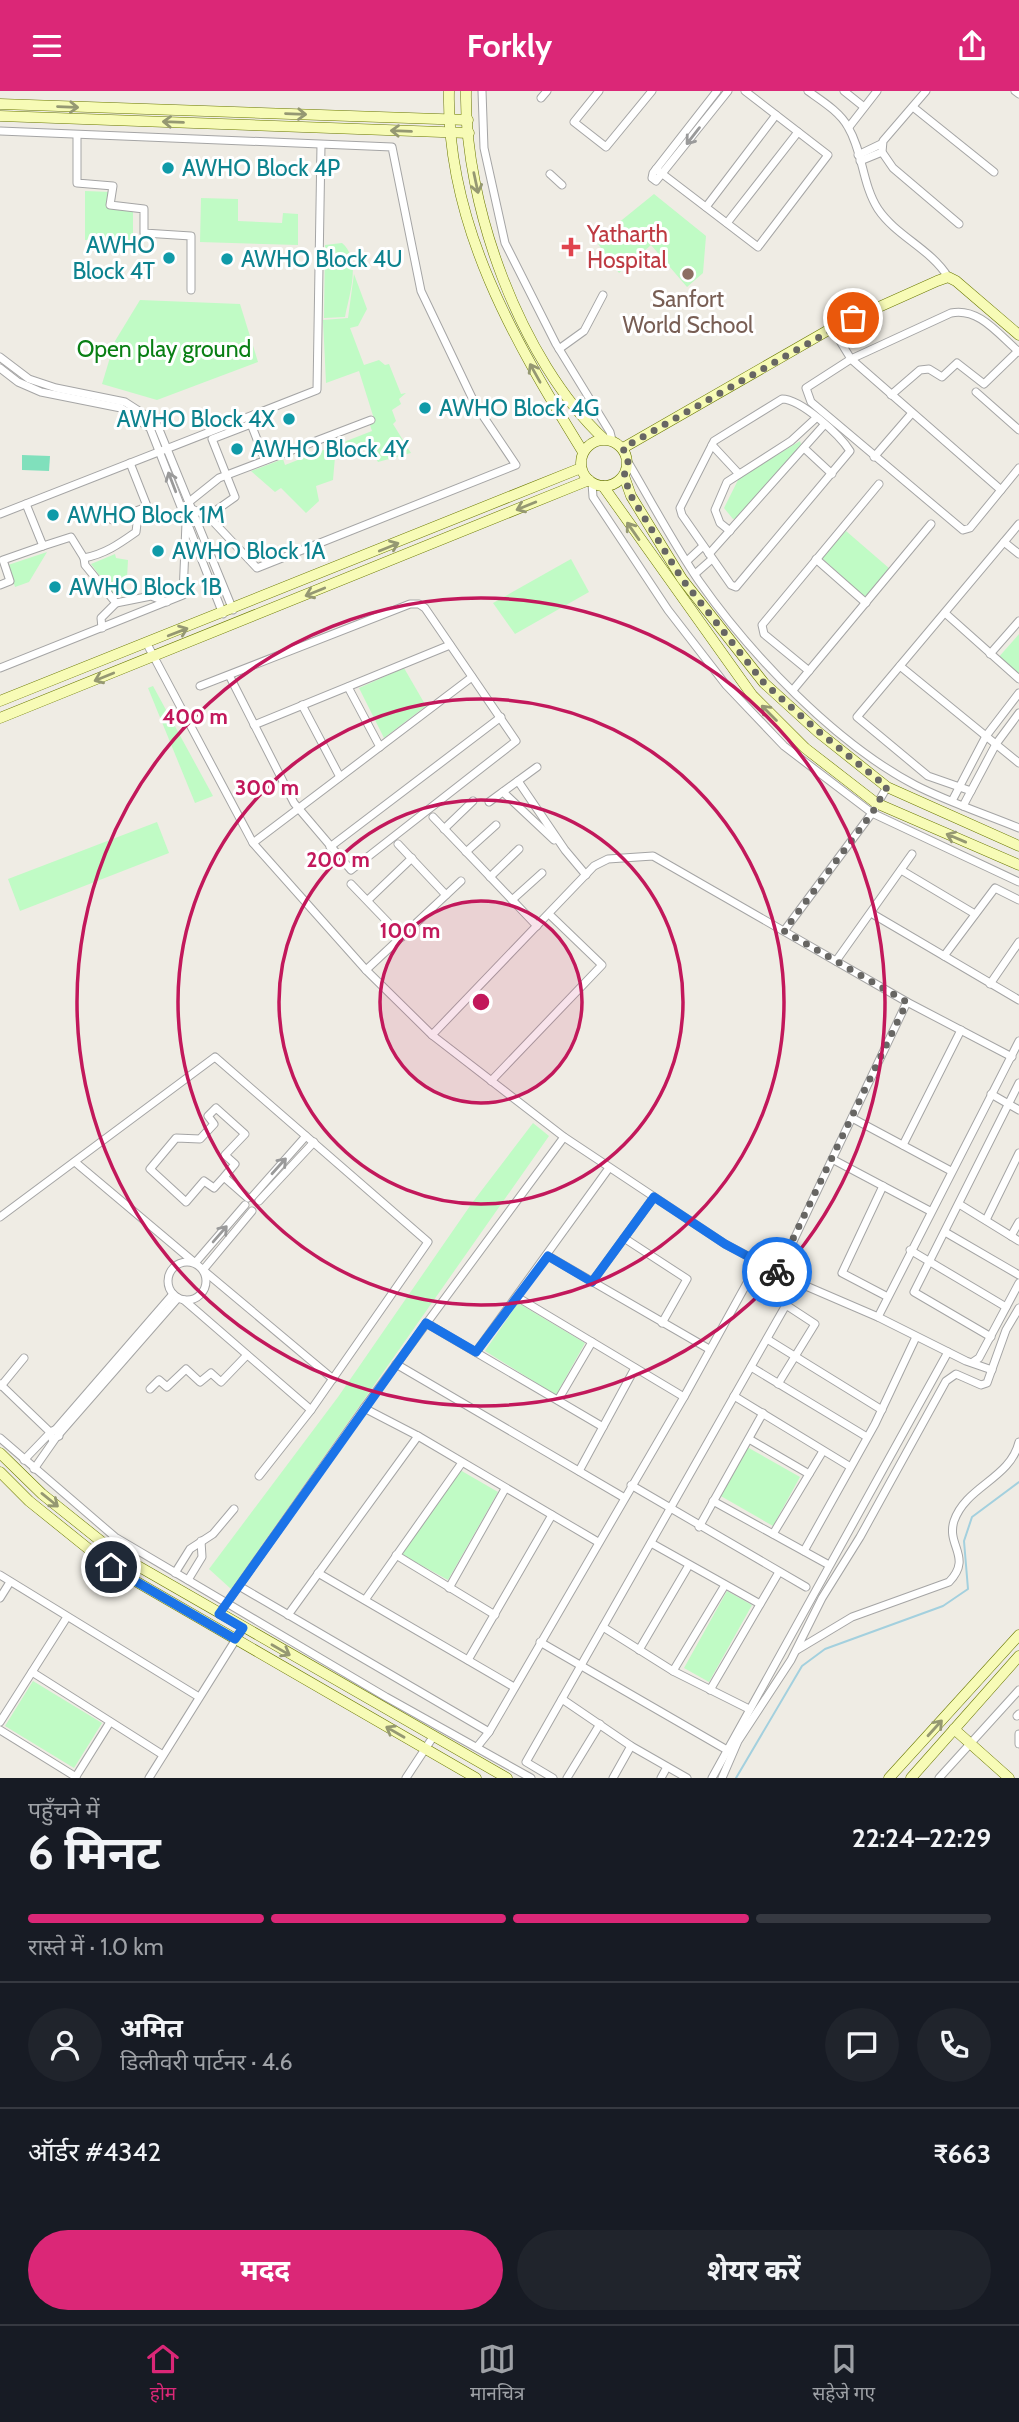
<!DOCTYPE html>
<html lang="hi">
<head>
<meta charset="utf-8">
<style>
  :root { --surface:#171b24; --page:#20242c; --text:#f1f3f6; --muted:#9ea1a6; --line:#363941; --accent:#db2777 }
  body { margin:0; font-family:Cabin,"Noto Sans Devanagari",sans-serif; background:var(--page); color:var(--text); height:100vh; display:flex; flex-direction:column; font-size:26px; white-space:nowrap }
  * { box-sizing:border-box; margin:0 }
  p { font-size:23px; color:var(--muted) }
  .icon { flex:none; width:38px; height:38px; fill:none; stroke:currentColor; stroke-width:2; stroke-linecap:round; stroke-linejoin:round }
  .map { position:relative; height:1687px; overflow:hidden }
  .panel { display:flex; flex-direction:column; background:var(--surface); flex:1 }
  .panel>* { flex:none }
  .pin { position:absolute; display:grid; place-items:center; width:60px; height:60px; color:#fff; margin:-30px; border:4px solid #fff; border-radius:50%; box-shadow:0 2px 7px #0007 }
  .courier { position:absolute; display:grid; place-items:center; width:70px; height:70px; margin:-35px; border:5px solid #1a73e8; border-radius:50%; background:#fff; color:#222; box-shadow:0 2px 9px #0007 }
  .summary em { font-style:normal; font-weight:700 }
  .summary div { display:flex; flex-direction:column-reverse }
  .summary { display:flex; align-items:center; justify-content:space-between; height:119px; padding:0 28px }
  h1 { font-size:46px; font-weight:700; line-height:52px }
  .bar { display:grid; grid-template-columns:repeat(4,1fr); gap:10px 7px; align-content:center; height:84px; padding:0 28px }
  .bar i { height:9px; border-radius:5px; background:var(--line) }
  .bar .active { background:var(--accent) }
  .bar p { grid-column:span 4 }
  .line { display:flex; align-items:center; gap:18px; padding:0 28px; border-top:2px solid var(--line) }
  .line div { flex:1 }
  .round { display:grid; place-items:center; flex:none; width:74px; height:74px; border-radius:37px; background:var(--page) }
  .cta { display:flex; gap:14px; margin-top:auto; padding:14px 28px }
  .cta a { flex:1; height:80px; border-radius:42px; background:var(--accent); color:#fff; font-size:28px; font-weight:700; line-height:80px; text-align:center }
  .cta a+a { background:var(--page); color:var(--text) }
  header { display:flex; justify-content:space-between; align-items:center; height:91px; padding:0 28px; background:var(--accent); color:#fff; font-size:32px; font-weight:700 }
  .tabs { display:flex; justify-content:space-around; align-items:center; height:98px; border-top:2px solid var(--line); background:var(--surface); font-size:19px; color:var(--muted) }
  .tabs a { display:grid; justify-items:center; gap:4px }
  .tabs .active { color:var(--accent) }
  .map>svg:first-child { display:block }
</style>
</head>
<body>
<header><svg class="icon" aria-label="menu" viewBox="0 0 24 24"><path d="M4 6h16M4 12h16M4 18h16"/></svg>Forkly<svg class="icon" aria-label="share" viewBox="0 0 24 24"><path d="M12 15V3M7 8l5-5 5 5M5 13v7h14v-7"/></svg></header>
<div class="map">
<svg width="1019" height="1687" viewBox="0 0 1019 1687">
  <rect width="100%" height="100%" fill="#efece4"/>
  <!-- park -->
  <g fill="#c0fbc5">
    <polygon points="85,100 111,101 110,118 133,120 133,149 85,149"/>
    <polygon points="654,103 706,145 703,182 687,196 651,154 619,182 596,150"/>
    <polygon points="201,107 238,108 238,130 282,132 283,122 298,123 298,154 200,151"/>
    <path d="M342,152C362,169 349,204 345,226L324,227L325,154Z"/>
    <polygon points="354,183 367,218 358,235 350,237 364,274 379,269 385,274 389,273 401,303 406,302 399,308 401,313 392,319 396,330 393,333 411,362 378,371 368,354 335,366 333,389 316,395 319,410 306,422 281,397 275,401 251,380 283,368 285,374 372,340 370,334 375,331 359,280 326,292 323,229 348,227"/>
    <polygon points="140,209 240,213 258,271 157,309 102,293 115,250"/>
    <polygon points="800,350 802,357 739,427 733,428 724,417 739,387"/>
    <polygon points="846,440 890,478 865,506 822,467"/>
    <polygon points="47,461 29,491 15,496 8,474"/>
    <polygon points="115,463 116,467 128,469 126,504 116,507 91,473"/>
    <polygon points="571,468 589,501 515,543 493,512"/>
    <polygon points="1019,543 1019,588 997,568"/>
    <polygon points="404,577 426,615 384,647 359,597"/>
    <polygon points="153,595 213,705 195,712 148,597"/>
    <polygon points="157,731 169,762 20,820 8,788"/>
    <polygon points="533,1032 549,1045 231,1498 209,1478 338,1306 472,1112"/>
    <polygon points="518,1212 585,1252 556,1304 485,1260"/>
    <polygon points="747,1356 800,1386 773,1435 719,1404"/>
    <polygon points="460,1379 498,1401 448,1489 401,1463"/>
    <polygon points="727,1500 752,1514 709,1591 684,1577"/>
    <polygon points="33,1590 102,1632 74,1677 5,1635"/>
  </g>
  <!-- pitch -->
  <polygon fill="#80e0bc" points="22,364 50,365 49,380 22,379"/>
  <g fill="none" stroke-linecap="round" stroke-linejoin="round">
    <!-- stream -->
    <polyline stroke="#a3d0de" stroke-width="2" points="736,1687 802,1575 825,1558 943,1515 968,1498 964,1450 972,1426 1019,1391"/>
    <defs>
      <g id="street">
        <polyline points="482,0 484,57 505,152 556,253 610,341 612,349"/>
        <polyline points="599,0 574,31 606,56 652,0"/>
        <polyline points="717,0 653,82 652,87 656,90 728,0"/>
        <path d="M808,0C822,10 840,21 848,36C863,61 862,93 878,118C896,145 931,158 948,186"/>
        <polyline points="844,0 864,16"/>
        <polyline points="926,0 883,50 882,61 893,77 959,133"/>
        <polyline points="1015,0 1019,3"/>
        <polyline points="541,7 547,0"/>
        <polyline points="913,16 994,81"/>
        <polyline points="849,36 877,0"/>
        <polyline points="0,40 392,56 421,200 475,313 516,374 257,477 208,425 192,418"/>
        <polyline points="77,44 77,92 113,95 110,114 144,118 144,142 191,145 191,199"/>
        <polyline points="858,64 881,53"/>
        <polyline points="860,70 882,61"/>
        <polyline points="656,78 758,156 828,64 745,0"/>
        <polyline points="550,83 562,94"/>
        <polyline points="706,116 776,24"/>
        <polyline points="727,132 798,41"/>
        <polyline points="832,237 851,268 1001,399"/>
        <polyline points="559,258 584,240 603,204"/>
        <path d="M1019,261C999,244 979,216 951,222L851,268L806,297L811,311L963,439L970,437L1019,377"/>
        <polyline points="0,266 29,288 56,297 125,311 156,331 233,519"/>
        <polyline points="0,277 18,291 41,301 121,317 150,337 223,523"/>
        <polyline points="976,301 1019,339"/>
        <polyline points="891,304 920,279 929,278 942,286 957,272 984,293 1018,260"/>
        <path d="M782,308C801,308 840,344 850,360L736,496L731,494L682,424L680,417L714,350Z"/>
        <polyline points="712,354 739,383"/>
        <polyline points="804,357 832,383"/>
        <polyline points="874,366 912,322"/>
        <path d="M628,371C651,410 673,452 699,490C751,564 835,652 915,694C948,711 985,723 1019,737"/>
        <polyline points="592,392 593,406 668,519 726,594 784,655 872,722 1019,791"/>
        <polyline points="189,411 219,387 371,329"/>
        <path d="M26,413L43,455L71,446L84,467C105,463 119,453 136,441L138,424L149,420L130,372"/>
        <polyline points="0,423 317,299 321,54"/>
        <polyline points="208,425 235,406 212,348 251,333 265,369"/>
        <polyline points="112,429 144,417"/>
        <polyline points="730,440 720,432 715,419 727,391 791,350 816,327"/>
        <polyline points="1004,451 1019,463"/>
        <polyline points="709,463 824,334"/>
        <polyline points="84,467 85,474 116,512 101,527 102,537"/>
        <polyline points="816,468 866,512"/>
        <polyline points="687,470 703,455"/>
        <polyline points="695,483 712,468"/>
        <polyline points="0,494 10,490 3,469 43,455"/>
        <polyline points="116,512 151,505 167,511"/>
        <polyline points="945,522 1019,588"/>
        <polyline points="147,553 253,752 366,879 432,944 564,1046 725,1153 799,1192 878,1226 966,1270 992,1279"/>
        <polyline points="990,563 1019,530"/>
        <polyline points="900,575 1019,672"/>
        <polyline points="0,577 183,504 186,432"/>
        <polyline points="809,580 764,543 762,534 879,393"/>
        <polyline points="200,595 410,513 419,513 425,517 516,650 351,779 294,712 229,584"/>
        <polyline points="348,596 380,656"/>
        <polyline points="793,599 931,433"/>
        <polyline points="302,614 340,686"/>
        <polyline points="254,634 450,554"/>
        <polyline points="518,690 565,759 586,784"/>
        <polyline points="971,700 928,685 857,626 1019,433"/>
        <polyline points="503,701 554,749"/>
        <polyline points="952,710 986,645 1019,602"/>
        <polyline points="489,711 537,676"/>
        <polyline points="963,715 996,653 1019,622"/>
        <polyline points="433,726 537,835"/>
        <polyline points="444,738 473,710"/>
        <polyline points="253,752 472,586"/>
        <polyline points="398,753 446,804"/>
        <polyline points="330,756 501,626"/>
        <polyline points="466,761 496,734"/>
        <polyline points="901,779 975,823"/>
        <polyline points="490,786 519,758"/>
        <polyline points="351,793 402,846"/>
        <polyline points="368,809 412,767"/>
        <polyline points="512,809 542,782"/>
        <polyline points="871,822 1019,909"/>
        <polyline points="784,840 872,722 887,696"/>
        <polyline points="944,865 995,797 1019,809"/>
        <polyline points="836,870 912,763"/>
        <polyline points="366,879 461,790"/>
        <polyline points="990,893 1019,851"/>
        <polyline points="432,944 594,775 608,768 653,765 907,911 1012,966"/>
        <polyline points="491,990 602,874 549,823"/>
        <polyline points="991,1003 1019,1019"/>
        <polyline points="852,1027 951,1080"/>
        <polyline points="903,1054 961,939"/>
        <polyline points="832,1068 930,1120"/>
        <polyline points="75,1071 195,1172 245,1114"/>
        <polyline points="224,1086 214,1097 204,1090 186,1111 150,1078 176,1047 200,1048 214,1033 208,1025 216,1017 245,1043 225,1064 235,1073 224,1086 248,1107"/>
        <polyline points="883,1095 842,1182 886,1205"/>
        <polyline points="252,1106 306,1045"/>
        <polyline points="259,1110 314,1051"/>
        <polyline points="959,1113 1019,1150"/>
        <polyline points="252,1120 203,1179 333,1288"/>
        <polyline points="0,1126 215,966 428,1151 311,1319 259,1385"/>
        <polyline points="986,1129 1019,1062"/>
        <polyline points="945,1141 1019,1184"/>
        <polyline points="1011,1145 1019,1131"/>
        <polyline points="624,1147 687,1188 662,1232"/>
        <polyline points="910,1159 1006,1216"/>
        <polyline points="548,1165 709,1258"/>
        <circle cx="187" cy="1190" r="19"/>
        <polyline points="778,1182 907,911"/>
        <polyline points="592,1191 654,1106"/>
        <polyline points="517,1206 684,1306"/>
        <polyline points="184,1209 311,1319"/>
        <polyline points="878,1226 1019,950"/>
        <polyline points="426,1232 603,1336"/>
        <polyline points="991,1246 914,1201 1019,992"/>
        <polyline points="767,1248 882,1319"/>
        <polyline points="476,1261 609,1077"/>
        <polyline points="973,1271 979,1267 1019,1192"/>
        <polyline points="396,1273 623,1406"/>
        <polyline points="751,1276 867,1346"/>
        <polyline points="0,1293 50,1341 52,1348 59,1345 57,1338 50,1341"/>
        <polyline points="1,1295 24,1267"/>
        <polyline points="150,1298 159,1289 167,1296 186,1278 200,1291 211,1282 221,1291 247,1264"/>
        <polyline points="734,1305 849,1375"/>
        <polyline points="558,1309 592,1251"/>
        <polyline points="364,1317 418,1345 598,1451"/>
        <polyline points="56,1338 173,1203"/>
        <polyline points="60,1342 178,1207"/>
        <polyline points="0,1347 115,1446 386,1606 531,1687"/>
        <polyline points="749,1348 809,1383"/>
        <polyline points="24,1369 49,1343"/>
        <polyline points="34,1378 55,1348"/>
        <polyline points="579,1380 635,1277"/>
        <polyline points="631,1394 806,1496"/>
        <polyline points="713,1410 829,1474"/>
        <polyline points="699,1436 763,1322"/>
        <polyline points="773,1443 823,1360"/>
        <polyline points="651,1452 760,1513"/>
        <polyline points="804,1460 875,1333 916,1246"/>
        <polyline points="396,1464 495,1524"/>
        <polyline points="175,1482 190,1458 213,1443 234,1418"/>
        <polyline points="318,1482 514,1596"/>
        <polyline points="0,1484 199,1606"/>
        <polyline points="188,1489 202,1466 201,1450"/>
        <polyline points="239,1495 489,1641"/>
        <polyline points="449,1497 505,1398"/>
        <polyline points="0,1507 10,1491"/>
        <polyline points="365,1509 461,1373"/>
        <polyline points="219,1523 364,1317 564,1046"/>
        <polyline points="288,1524 418,1345"/>
        <polyline points="603,1536 673,1580 749,1618"/>
        <polyline points="540,1551 727,1659"/>
        <polyline points="639,1559 689,1474"/>
        <path d="M797,1559L852,1526L949,1491C973,1466 946,1455 954,1430C966,1395 1010,1388 1019,1351"/>
        <polyline points="468,1569 552,1424"/>
        <polyline points="673,1580 725,1494"/>
        <polyline points="32,1581 163,1664"/>
        <polyline points="710,1599 779,1481"/>
        <polyline points="562,1608 631,1655 687,1687"/>
        <polyline points="1017,1625 1019,1623"/>
        <polyline points="0,1631 67,1526"/>
        <polyline points="0,1639 76,1686"/>
        <polyline points="1019,1643 1019,1653"/>
        <polyline points="477,1656 489,1641 684,1306 758,1172"/>
        <polyline points="75,1687 110,1631"/>
        <polyline points="149,1687 243,1537"/>
        <polyline points="406,1687 433,1646"/>
        <polyline points="553,1687 526,1671 786,1214 815,1233 778,1293"/>
        <polyline points="567,1687 600,1633"/>
        <polyline points="613,1687 631,1655"/>
        <polyline points="661,1687 667,1676"/>
        <polyline points="712,1687 948,1261"/>
        <polyline points="722,1687 738,1650 791,1569 822,1507 860,1446 946,1290 956,1283 981,1294 987,1292 1006,1239 1019,1217"/>
        <polyline points="939,1687 1019,1599"/>
      </g>
      <g id="secondary">
        <path d="M449,0C446,134 515,251 583,361"/>
        <path d="M466,0C464,114 520,269 604,348"/>
        <polyline points="0,13 468,29"/>
        <polyline points="0,25 469,42"/>
        <circle cx="604" cy="372" r="23"/>
        <polyline points="623,357 832,237 937,190 948,186 956,190 1019,244"/>
        <polyline points="624,385 631,405 682,488 764,592 818,641 887,696 1019,755"/>
        <polyline points="603,395 752,604 805,657 876,712 1019,774"/>
        <polyline points="0,610 581,377"/>
        <polyline points="0,627 589,389"/>
        <polyline points="0,1362 42,1403 117,1463 507,1687"/>
        <polyline points="0,1381 29,1410 111,1476 476,1687"/>
        <polyline points="954,1638 1009,1687"/>
        <polyline points="889,1687 1019,1544"/>
        <polyline points="911,1687 1019,1565"/>
      </g>
    </defs>
    <!-- street casing -->
    <use href="#street" stroke="#a5a5a5" stroke-width="9"/>
    <!-- secondary casing -->
    <use href="#secondary" stroke="#6a7802" stroke-width="11"/>
    <!-- street -->
    <use href="#street" stroke="#fff" stroke-width="7"/>
    <!-- secondary -->
    <use href="#secondary" stroke="#f7fbb6" stroke-width="10"/>
  </g>
  <!-- one-way arrows -->
  <defs><path id="oneway-shaft" d="M-6 0H5M1.5-3L5.5 0L1.5 3" fill="none" stroke-width="1.6" stroke-linecap="round" stroke-linejoin="round" transform="scale(1.75)"/></defs>
  <g stroke="#959872">
    <use href="#oneway-shaft" transform="translate(68 16) rotate(2)"/>
    <use href="#oneway-shaft" transform="translate(296 23) rotate(2)"/>
    <use href="#oneway-shaft" transform="translate(173 31) rotate(-178)"/>
    <use href="#oneway-shaft" transform="translate(401 40) rotate(-178)"/>
    <use href="#oneway-shaft" transform="translate(476 92) rotate(78)"/>
    <use href="#oneway-shaft" transform="translate(535 282) rotate(-119)"/>
    <use href="#oneway-shaft" transform="translate(526 415) rotate(158)"/>
    <use href="#oneway-shaft" transform="translate(633 440) rotate(-125)"/>
    <use href="#oneway-shaft" transform="translate(389 456) rotate(-22)"/>
    <use href="#oneway-shaft" transform="translate(315 501) rotate(158)"/>
    <use href="#oneway-shaft" transform="translate(178 541) rotate(-21)"/>
    <use href="#oneway-shaft" transform="translate(104 586) rotate(158)"/>
    <use href="#oneway-shaft" transform="translate(769 622) rotate(-135)"/>
    <use href="#oneway-shaft" transform="translate(956 747) rotate(-157)"/>
    <use href="#oneway-shaft" transform="translate(50 1409) rotate(39)"/>
    <use href="#oneway-shaft" transform="translate(281 1559) rotate(30)"/>
    <use href="#oneway-shaft" transform="translate(935 1637) rotate(-48)"/>
    <use href="#oneway-shaft" transform="translate(395 1641) rotate(-150)"/>
  </g>
  <g stroke="#9a9a9a">
    <use href="#oneway-shaft" transform="translate(693 45) rotate(128)"/>
    <use href="#oneway-shaft" transform="translate(172 391) rotate(-111)"/>
    <use href="#oneway-shaft" transform="translate(279 1075) rotate(-48)"/>
    <use href="#oneway-shaft" transform="translate(220 1143) rotate(-49)"/>
  </g>
  <g fill="none" stroke-linecap="round" stroke-linejoin="round">
    <!-- done -->
    <polyline stroke="#676663" stroke-width="7" stroke-dasharray="0 12.6" points="777,1181 907,911 784,840 872,722 887,696 818,640 764,592 682,488 631,405 624,385 628,371 623,357 853,227"/>
    <!-- route -->
    <polyline stroke="#1a73e8" stroke-width="9" points="111,1476 235,1548 243,1537 219,1523 426,1232 476,1261 548,1165 592,1191 654,1106 725,1153 777,1181"/>
  </g>
  <!-- distance rings -->
  <circle cx="481" cy="911" r="101" fill="#c2185b" fill-opacity=".12"/>
  <g fill="none" stroke="#c2185b" stroke-width="3.5">
    <circle cx="481" cy="911" r="101"/>
    <circle cx="481" cy="911" r="202"/>
    <circle cx="481" cy="911" r="303"/>
    <circle cx="481" cy="911" r="404"/>
  </g>
  <!-- markers -->
  <g fill="#0f9aa8" stroke="#fff" stroke-width="2.5">
    <circle cx="168" cy="77" r="7"/>
    <circle cx="169" cy="167" r="7"/>
    <circle cx="227" cy="168" r="7"/>
    <circle cx="425" cy="317" r="7"/>
    <circle cx="289" cy="328" r="7"/>
    <circle cx="237" cy="358" r="7"/>
    <circle cx="53" cy="424" r="7"/>
    <circle cx="158" cy="460" r="7"/>
    <circle cx="55" cy="496" r="7"/>
  </g>
  <path fill="#e0444e" stroke="#fff" stroke-width="2.5" d="M567.5 145.5h7v7h7v7h-7v7h-7v-7h-7v-7h7z"/>
  <circle fill="#8d6e63" stroke="#fff" stroke-width="2.5" cx="688" cy="183" r="7"/>
  <g text-anchor="middle" stroke-width="6" stroke-linejoin="round" paint-order="stroke">
    <!-- culture labels -->
    <g font-size="23" fill="#0d838f" stroke="#fff" text-anchor="start">
      <text x="182" y="85">AWHO Block 4P</text>
      <text x="155" y="162" text-anchor="end">AWHO<tspan x="155" dy="26">Block 4T</tspan></text>
      <text x="241" y="176">AWHO Block 4U</text>
      <text x="439" y="325">AWHO Block 4G</text>
      <text x="275" y="336" text-anchor="end">AWHO Block 4X</text>
      <text x="251" y="366">AWHO Block 4Y</text>
      <text x="67" y="432">AWHO Block 1M</text>
      <text x="172" y="468">AWHO Block 1A</text>
      <text x="69" y="504">AWHO Block 1B</text>
    </g>
    <!-- health labels -->
    <g font-size="23" fill="#be3a42" stroke="#fff" text-anchor="start">
      <text x="587" y="151">Yatharth<tspan x="587" dy="26">Hospital</tspan></text>
    </g>
    <!-- education labels -->
    <g font-size="23" fill="#785e54" stroke="#fff">
      <text x="688" y="216">Sanfort<tspan x="688" dy="26">World School</tspan></text>
    </g>
    <!-- park labels -->
    <g font-size="23" fill="#097f14" stroke="#fff">
      <text x="164" y="266">Open play ground</text>
    </g>
  </g>
  <circle cx="481" cy="911" r="10" fill="#c2185b" stroke="#fff" stroke-width="3.5"/>
  <g font-size="21" text-anchor="middle" font-weight="bold" fill="#c2185b" stroke="#fff" stroke-width="6" stroke-linejoin="round" paint-order="stroke">
    <text x="195" y="633">400 m</text>
    <text x="267" y="704">300 m</text>
    <text x="338" y="776">200 m</text>
    <text x="410" y="847">100 m</text>
  </g>
</svg>
<div class="pin" style="left:853px;top:227px;background:#ea580c"><svg class="icon" aria-label="bag" viewBox="0 0 24 24"><path d="M5 8h14l-1 12H6zM9 8a3 3 0 0 1 6 0"/></svg></div>
<div class="pin" style="left:111px;top:1476px;background:#1f2937"><svg class="icon" aria-label="home" viewBox="0 0 24 24"><path d="M3 11l9-7 9 7M6 9v11h12V9"/></svg></div>
<div class="courier" style="left:777px;top:1181px"><svg class="icon" aria-label="bike" viewBox="0 0 24 24"><circle cx="6" cy="16" r="4"/><circle cx="18" cy="16" r="4"/><path d="M6 16l4-8h5l3 8M10 8l3 8H6M13 5h3"/></svg></div>
</div>
<section class="panel">
<div class="summary"><div><h1>6 मिनट</h1><p>पहुँचने में</p></div><em>22:24–22:29</em></div>
<div class="bar"><i class="active"></i><i class="active"></i><i class="active"></i><i></i><p>रास्ते में · 1.0 km</p></div>
<div class="line" style="height:126px"><a class="round"><svg class="icon" aria-label="person" viewBox="0 0 24 24"><circle cx="12" cy="8" r="4"/><path d="M4 21q1-7 8-7t8 7"/></svg></a><div><b>अमित</b><p>डिलीवरी पार्टनर · 4.6</p></div><a class="round"><svg class="icon" aria-label="chat" viewBox="0 0 24 24"><path d="M4 5h16v11H9l-5 4z"/></svg></a><a class="round"><svg class="icon" aria-label="phone" viewBox="0 0 24 24"><path d="M5 4h4l2 5-3 2q2 4 5 5l2-3 5 2v4C11 20 4 13 5 4z"/></svg></a></div>
<div class="line" style="height:91px"><div>ऑर्डर #4342</div><b>₹663</b></div>
<div class="cta"><a>मदद</a><a>शेयर करें</a></div>
</section>
<nav class="tabs">
<a class="active"><svg class="icon" aria-label="home" viewBox="0 0 24 24"><path d="M3 11l9-7 9 7M6 9v11h12V9"/></svg>होम</a>
<a><svg class="icon" aria-label="map" viewBox="0 0 24 24"><path d="M3 6l6-2 6 2 6-2v14l-6 2-6-2-6 2zM9 4v14M15 6v14"/></svg>मानचित्र</a>
<a><svg class="icon" aria-label="saved" viewBox="0 0 24 24"><path d="M7 4h10v16l-5-4-5 4z"/></svg>सहेजे गए</a>
</nav>
</body>
</html>
